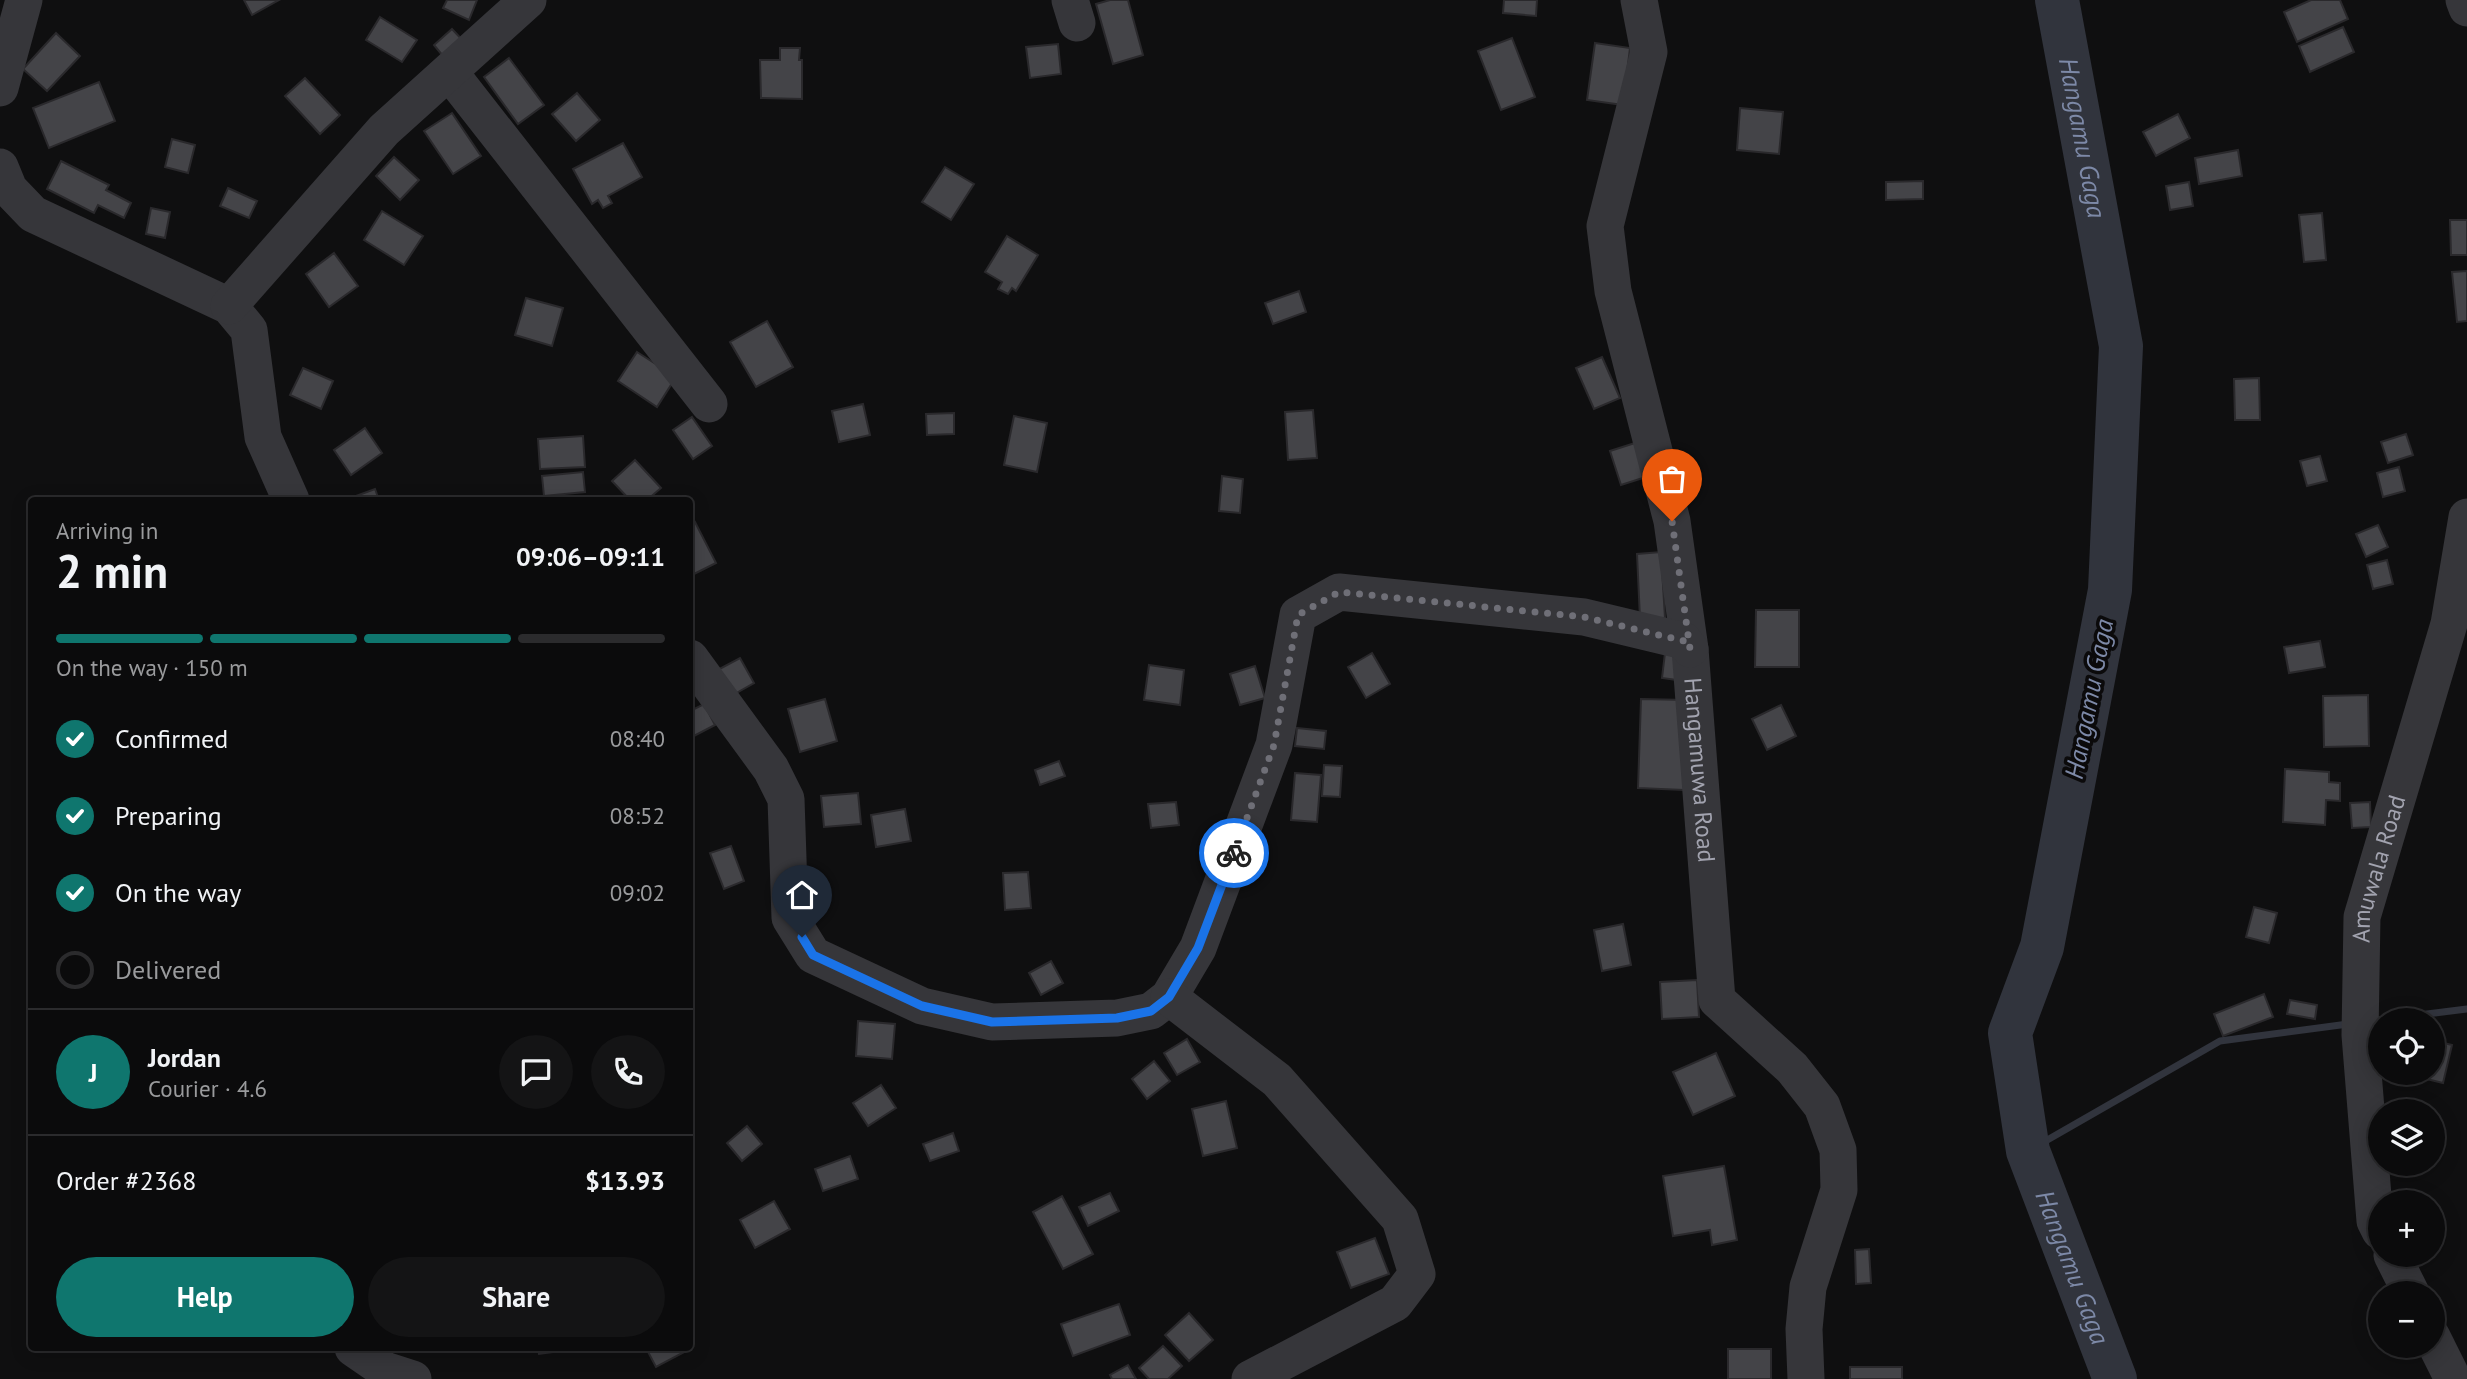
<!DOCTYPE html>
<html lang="en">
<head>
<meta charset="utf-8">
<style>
  :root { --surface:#0b0b0c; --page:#141415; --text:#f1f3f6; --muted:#9a9b9d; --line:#2b2b2d; --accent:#0f766e }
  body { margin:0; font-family:"PT Sans",sans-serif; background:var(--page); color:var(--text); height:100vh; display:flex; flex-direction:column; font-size:26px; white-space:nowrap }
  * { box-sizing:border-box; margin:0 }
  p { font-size:23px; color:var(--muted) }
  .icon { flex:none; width:38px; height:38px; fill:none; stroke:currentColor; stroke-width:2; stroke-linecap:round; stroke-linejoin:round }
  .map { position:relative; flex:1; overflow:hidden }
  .drawer { position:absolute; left:28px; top:497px; width:665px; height:854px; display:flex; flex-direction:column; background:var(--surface); border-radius:7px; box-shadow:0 4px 18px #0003,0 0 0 2px var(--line) }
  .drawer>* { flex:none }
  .fabs { position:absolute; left:2368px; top:1008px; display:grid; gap:14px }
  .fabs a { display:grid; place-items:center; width:77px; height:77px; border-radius:50%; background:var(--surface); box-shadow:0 4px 18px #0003,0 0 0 2px var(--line); font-size:35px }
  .pin { position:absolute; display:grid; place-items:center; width:60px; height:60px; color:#fff; margin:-72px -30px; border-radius:50% 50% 50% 0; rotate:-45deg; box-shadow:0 0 7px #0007 }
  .pin .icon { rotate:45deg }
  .courier { position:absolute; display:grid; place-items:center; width:70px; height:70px; margin:-35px; border:5px solid #1a73e8; border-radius:50%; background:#fff; color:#222; box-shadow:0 2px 9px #0007 }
  .head em { font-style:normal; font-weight:600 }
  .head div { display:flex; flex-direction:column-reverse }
  .head { display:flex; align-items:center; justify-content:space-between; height:119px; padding:0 28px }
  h1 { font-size:46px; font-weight:600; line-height:52px }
  .bar { display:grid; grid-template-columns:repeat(4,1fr); gap:10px 7px; align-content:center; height:84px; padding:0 28px }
  .bar i { height:9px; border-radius:5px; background:var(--line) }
  .bar .selected { background:var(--accent) }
  .bar p { grid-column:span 4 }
  .line { display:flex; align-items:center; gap:18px; padding:0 28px; border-top:2px solid var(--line) }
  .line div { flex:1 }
  .round { display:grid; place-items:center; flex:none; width:74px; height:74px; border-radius:37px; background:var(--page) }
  ol { padding:0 28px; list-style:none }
  li { display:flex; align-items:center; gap:21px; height:77px }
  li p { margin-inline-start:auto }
  li .icon { padding:7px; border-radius:50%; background:var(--accent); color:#fff; stroke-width:4 }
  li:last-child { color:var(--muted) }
  li i { width:38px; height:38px; border:4px solid var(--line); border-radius:50% }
  .action { display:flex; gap:14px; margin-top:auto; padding:14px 28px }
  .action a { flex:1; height:80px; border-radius:42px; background:var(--accent); color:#fff; font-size:28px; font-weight:600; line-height:80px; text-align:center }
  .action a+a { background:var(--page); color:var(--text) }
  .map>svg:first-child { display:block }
</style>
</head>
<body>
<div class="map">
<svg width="2467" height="1379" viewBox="0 0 2467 1379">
  <rect width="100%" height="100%" fill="#0f0f10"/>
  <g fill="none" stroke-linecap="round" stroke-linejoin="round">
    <!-- stream -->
    <g stroke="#31343d" stroke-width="7">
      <polyline points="2371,1021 2467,1009"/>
      <polyline points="2028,1151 2220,1041 2348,1024"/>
    </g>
    <!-- river -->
    <path stroke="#31343d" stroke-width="44" id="s1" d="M2057,0L2121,346L2110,590L2042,947L2010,1033L2028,1151L2115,1379"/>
  </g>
  <!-- building -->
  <g fill="#444448" stroke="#2a292c" stroke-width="2">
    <polygon points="244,0 279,0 252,15"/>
    <polygon points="447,0 477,0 469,20 443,8"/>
    <polygon points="1110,0 1128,0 1143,55 1113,64 1096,4"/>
    <polygon points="1504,0 1537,0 1536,16 1503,13"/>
    <polygon points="2311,0 2340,0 2348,19 2297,42 2284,12"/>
    <polygon points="380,17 417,40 402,62 366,40"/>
    <polygon points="2343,27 2354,52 2310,72 2299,46"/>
    <polygon points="452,29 466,44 447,61 434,45"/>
    <polygon points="56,33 80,56 47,91 23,69"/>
    <polygon points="1512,38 1535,97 1501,110 1478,51"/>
    <polygon points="1595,43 1630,48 1623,105 1587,100"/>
    <polygon points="1058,44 1061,74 1030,78 1026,47"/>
    <polygon points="780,48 800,48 799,60 802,60 802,99 761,98 760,60 780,60"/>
    <polygon points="509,58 544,105 518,124 484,77"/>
    <polygon points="305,78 340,115 320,134 285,96"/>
    <polygon points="99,82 115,121 49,148 33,108"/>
    <polygon points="577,93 600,120 576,141 552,114"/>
    <polygon points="1740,108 1783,112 1779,154 1737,150"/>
    <polygon points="452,113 481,156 453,174 424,131"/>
    <polygon points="2178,114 2190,138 2156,156 2143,132"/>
    <polygon points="172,139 195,145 188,173 165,167"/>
    <polygon points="623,143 642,177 608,196 612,203 603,208 598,200 592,204 573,169"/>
    <polygon points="2238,150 2242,176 2199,184 2195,158"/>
    <polygon points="394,157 419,180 400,200 376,176"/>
    <polygon points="61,161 109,185 106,190 131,203 124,218 98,205 94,213 47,189"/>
    <polygon points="945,167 974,184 951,220 922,202"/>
    <polygon points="1923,181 1923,199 1886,200 1886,182"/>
    <polygon points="2189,182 2193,206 2170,210 2166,186"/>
    <polygon points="228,188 257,201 249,218 220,206"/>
    <polygon points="151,208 170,212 165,238 146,234"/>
    <polygon points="382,211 423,236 404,265 364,240"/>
    <polygon points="2322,213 2326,260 2304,262 2299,215"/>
    <polygon points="2450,220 2467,220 2467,255 2451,255"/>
    <polygon points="1007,236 1038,255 1016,291 1012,288 1008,294 998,289 1002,282 985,272"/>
    <polygon points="334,253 358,286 329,307 306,274"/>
    <polygon points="2467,271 2467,321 2457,322 2452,272"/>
    <polygon points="1299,291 1306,312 1273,324 1265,303"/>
    <polygon points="526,298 563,308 552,346 515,335"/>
    <polygon points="767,321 793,367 756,387 730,342"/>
    <polygon points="637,352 676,377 657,407 618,381"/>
    <polygon points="1602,357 1620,398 1594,409 1576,368"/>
    <polygon points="303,368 333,381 321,409 290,395"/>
    <polygon points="2259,378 2260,420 2235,420 2234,379"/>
    <polygon points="863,404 870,435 839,442 832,411"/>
    <polygon points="1313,410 1317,458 1288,460 1285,412"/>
    <polygon points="954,413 954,434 927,435 926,414"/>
    <polygon points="1014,416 1047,423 1037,472 1004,465"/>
    <polygon points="692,417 712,446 693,459 673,430"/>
    <polygon points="365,428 382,453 351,475 334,450"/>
    <polygon points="2406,434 2413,455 2388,463 2381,442"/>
    <polygon points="583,436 585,467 540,469 538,439"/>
    <polygon points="1638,442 1649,476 1621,485 1610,451"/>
    <polygon points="2320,456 2327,481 2307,486 2300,461"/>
    <polygon points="635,460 661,488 647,500 630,500 612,481"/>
    <polygon points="2399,467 2405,491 2383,497 2377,473"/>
    <polygon points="583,472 585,492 544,496 542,476"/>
    <polygon points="1222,476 1243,479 1240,513 1219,511"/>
    <polygon points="375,489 379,500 345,500"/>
    <polygon points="695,522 716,563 692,575 690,570 690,525"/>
    <polygon points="2378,525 2388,547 2366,557 2356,534"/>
    <polygon points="1661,552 1665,618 1640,619 1637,554"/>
    <polygon points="2387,560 2393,584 2373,589 2367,565"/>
    <polygon points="1756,610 1799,610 1799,667 1755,667"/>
    <polygon points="2320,641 2325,667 2289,673 2284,647"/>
    <polygon points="1372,653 1390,684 1366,698 1348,667"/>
    <polygon points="1665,653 1687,656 1684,681 1662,678"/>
    <polygon points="740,658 754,683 724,700 710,674"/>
    <polygon points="1149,665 1184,670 1180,705 1144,700"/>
    <polygon points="1255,666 1265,698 1240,705 1230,674"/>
    <polygon points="2368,695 2369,746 2324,747 2323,696"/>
    <polygon points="825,699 837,741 800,752 788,709"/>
    <polygon points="1641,699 1687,700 1684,790 1638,788"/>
    <polygon points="704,704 715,725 690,738 690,711"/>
    <polygon points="1781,705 1796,736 1767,750 1752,719"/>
    <polygon points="1297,728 1326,731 1324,749 1295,746"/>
    <polygon points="1059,761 1065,776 1040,785 1035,770"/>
    <polygon points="1324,765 1342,766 1340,797 1322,796"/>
    <polygon points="2285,769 2329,772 2329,782 2340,783 2340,801 2326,800 2325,825 2283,822"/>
    <polygon points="1295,773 1321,775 1317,822 1291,820"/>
    <polygon points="858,793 861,824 824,827 821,796"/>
    <polygon points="1176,802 1179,825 1151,828 1148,804"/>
    <polygon points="2370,802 2371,827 2352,828 2350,803"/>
    <polygon points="905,809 911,841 876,847 871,815"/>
    <polygon points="731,846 744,881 724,889 710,853"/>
    <polygon points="1028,872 1031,908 1005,910 1003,873"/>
    <polygon points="2254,907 2277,913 2269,943 2246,937"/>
    <polygon points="1623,924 1631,965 1602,971 1594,930"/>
    <polygon points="1051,961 1063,983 1041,995 1029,973"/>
    <polygon points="1697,980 1699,1017 1662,1019 1660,982"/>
    <polygon points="2264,994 2273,1017 2223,1036 2214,1014"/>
    <polygon points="2290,1000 2317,1005 2315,1019 2287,1014"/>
    <polygon points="858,1021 895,1024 892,1059 856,1056"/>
    <polygon points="1187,1039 1200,1062 1177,1075 1164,1053"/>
    <polygon points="2432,1040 2452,1045 2443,1083 2402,1073 2432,1073"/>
    <polygon points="1716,1053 1735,1096 1693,1115 1673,1072"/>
    <polygon points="1154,1061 1170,1081 1147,1099 1132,1079"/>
    <polygon points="881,1085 896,1108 868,1126 853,1103"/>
    <polygon points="1226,1101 1237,1148 1203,1156 1192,1109"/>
    <polygon points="747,1126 762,1144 742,1161 727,1143"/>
    <polygon points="953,1133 959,1151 930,1161 923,1144"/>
    <polygon points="850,1156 858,1179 823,1191 815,1169"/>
    <polygon points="1724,1166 1737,1240 1712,1245 1710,1230 1673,1236 1663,1176"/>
    <polygon points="1110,1193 1119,1211 1088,1226 1079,1207"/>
    <polygon points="1062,1196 1093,1254 1063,1269 1033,1212"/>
    <polygon points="774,1201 790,1229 755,1248 740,1220"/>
    <polygon points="1375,1238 1389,1274 1351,1288 1337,1252"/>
    <polygon points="1869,1249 1871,1283 1856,1284 1855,1250"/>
    <polygon points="1119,1304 1130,1335 1073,1356 1061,1324"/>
    <polygon points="1189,1313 1213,1340 1189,1361 1165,1335"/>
    <polygon points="1163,1346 1182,1366 1168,1379 1149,1379 1139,1368"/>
    <polygon points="538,1348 583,1348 539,1354"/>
    <polygon points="646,1348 689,1348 690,1349 656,1367"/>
    <rect x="1728" y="1349" width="43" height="30"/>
    <polygon points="1128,1365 1136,1379 1112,1379 1110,1375"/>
    <rect x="1850" y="1367" width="52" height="12"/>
  </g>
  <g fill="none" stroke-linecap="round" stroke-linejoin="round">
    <!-- minor -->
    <g stroke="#36363a" stroke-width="37">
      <polyline points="1070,0 1077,23"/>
      <path id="s2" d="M1639,0L1649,52L1605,226L1613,291L1672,521L1690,649L1717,1000L1792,1068L1822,1106L1838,1150L1839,1190L1808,1287L1804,1329L1806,1379"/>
      <polyline points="2464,0 2467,8"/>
      <polyline points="450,73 709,404"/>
      <polyline points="0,88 24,0"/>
      <polyline points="0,167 9,189 33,214 229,306 249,330 263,437 291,500"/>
      <polyline points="229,306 384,130 528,0"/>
      <polyline points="690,658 771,769 786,799 790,918 813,955 922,1006 992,1022 1117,1018 1151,1011 1169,997 1198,948 1274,745 1298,615 1339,592 1584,617 1684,641 1690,649"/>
      <polyline points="1169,997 1277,1080 1400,1219 1417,1274 1395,1303 1250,1379"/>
      <path id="s3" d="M2380,1231L2375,1221L2360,1035L2362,917L2449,624L2467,517"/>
      <polyline points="2392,1255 2411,1293"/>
      <polyline points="2432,1337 2453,1379"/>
      <polyline points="353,1348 385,1370 413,1379"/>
    </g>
  </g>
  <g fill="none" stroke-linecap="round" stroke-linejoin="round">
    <!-- done -->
    <polyline stroke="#6f6f77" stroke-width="7" stroke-dasharray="0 12.6" points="1234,853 1274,745 1298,615 1339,592 1584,617 1684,641 1690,649 1672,521"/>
    <!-- route -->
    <polyline stroke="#1a73e8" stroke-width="9" points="802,937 813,955 922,1006 992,1022 1117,1018 1151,1011 1169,997 1198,948 1234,853"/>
  </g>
  <g text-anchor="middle" stroke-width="7" stroke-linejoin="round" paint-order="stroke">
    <!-- street labels -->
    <g font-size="24" fill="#a2a3af" stroke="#0b0a0b">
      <text dy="8" stroke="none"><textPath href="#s2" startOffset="786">Hangamuwa Road</textPath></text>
      <text dy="8" stroke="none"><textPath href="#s3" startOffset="366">Amuwala Road</textPath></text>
    </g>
    <!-- water labels -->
    <g font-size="26" font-style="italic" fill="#7d89a7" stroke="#0b0a0b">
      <text dy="9" stroke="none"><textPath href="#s1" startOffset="140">Hangamu Gaga</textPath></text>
      <text transform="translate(2089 699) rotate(-79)" y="9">Hangamu Gaga</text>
      <text dy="9" stroke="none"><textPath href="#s1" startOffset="1295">Hangamu Gaga</textPath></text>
    </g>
  </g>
</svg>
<div class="fabs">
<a><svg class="icon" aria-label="locate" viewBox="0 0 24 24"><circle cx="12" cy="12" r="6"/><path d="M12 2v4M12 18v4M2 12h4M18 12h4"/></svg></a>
<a><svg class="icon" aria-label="layers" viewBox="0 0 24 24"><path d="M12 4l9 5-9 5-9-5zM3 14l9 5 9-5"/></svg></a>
<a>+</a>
<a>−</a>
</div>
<div class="pin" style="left:1672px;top:521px;background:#ea580c"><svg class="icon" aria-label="bag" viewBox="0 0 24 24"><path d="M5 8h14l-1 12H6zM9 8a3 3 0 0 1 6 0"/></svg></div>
<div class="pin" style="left:802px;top:937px;background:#1f2937"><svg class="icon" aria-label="home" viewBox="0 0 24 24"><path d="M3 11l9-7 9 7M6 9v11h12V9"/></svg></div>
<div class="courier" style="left:1234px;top:853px"><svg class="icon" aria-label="bike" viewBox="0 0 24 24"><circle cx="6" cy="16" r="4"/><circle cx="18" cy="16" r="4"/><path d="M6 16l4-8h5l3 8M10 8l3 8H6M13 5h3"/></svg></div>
<section class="drawer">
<div class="head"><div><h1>2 min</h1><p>Arriving in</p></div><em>09:06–09:11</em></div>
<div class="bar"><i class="selected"></i><i class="selected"></i><i class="selected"></i><i></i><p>On the way · 150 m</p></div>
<ol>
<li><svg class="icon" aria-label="check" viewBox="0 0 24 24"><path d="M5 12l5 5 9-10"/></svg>Confirmed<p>08:40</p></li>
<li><svg class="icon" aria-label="check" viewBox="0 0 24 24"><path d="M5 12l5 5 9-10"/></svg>Preparing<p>08:52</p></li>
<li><svg class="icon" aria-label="check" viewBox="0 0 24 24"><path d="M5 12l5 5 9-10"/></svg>On the way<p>09:02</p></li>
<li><i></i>Delivered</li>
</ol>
<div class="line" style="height:126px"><b class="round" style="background:var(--accent);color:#fff">J</b><div><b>Jordan</b><p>Courier · 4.6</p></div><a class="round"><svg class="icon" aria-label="chat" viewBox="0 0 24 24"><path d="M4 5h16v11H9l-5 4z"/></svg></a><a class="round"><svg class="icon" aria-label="phone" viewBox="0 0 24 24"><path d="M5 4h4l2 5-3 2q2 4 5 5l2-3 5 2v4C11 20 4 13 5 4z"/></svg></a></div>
<div class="line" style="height:91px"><div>Order #2368</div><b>$13.93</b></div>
<div class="action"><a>Help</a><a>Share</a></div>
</section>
</div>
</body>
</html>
